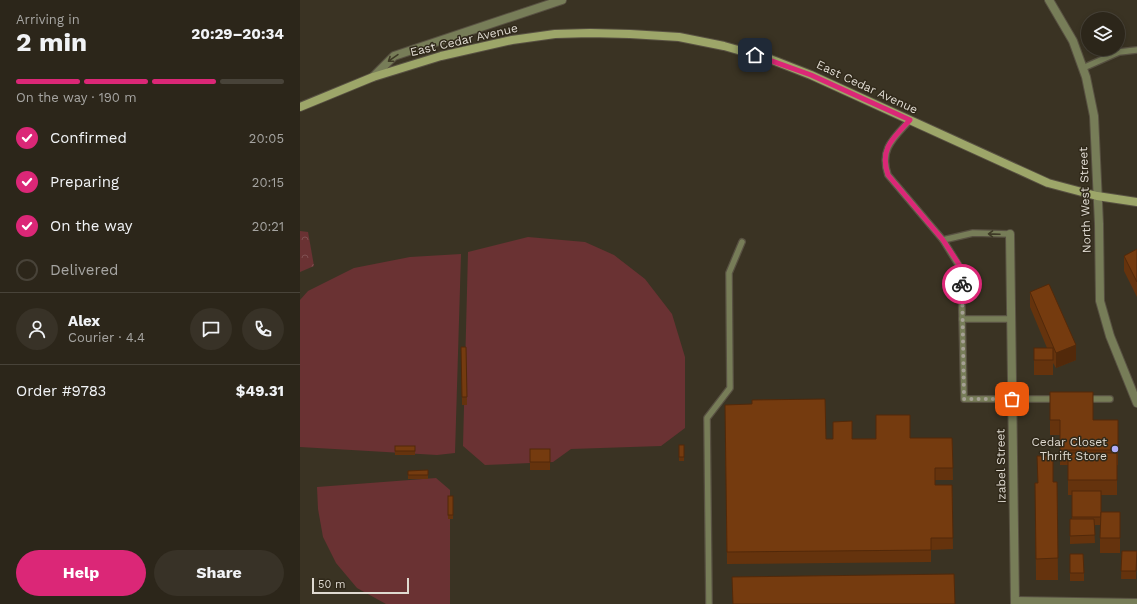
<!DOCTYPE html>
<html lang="en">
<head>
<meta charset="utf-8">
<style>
  :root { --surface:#2c261a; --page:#383227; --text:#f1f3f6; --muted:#a6a5a2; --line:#484339; --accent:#db2777 }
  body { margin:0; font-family:"Work Sans",sans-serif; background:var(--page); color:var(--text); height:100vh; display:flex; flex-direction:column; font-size:15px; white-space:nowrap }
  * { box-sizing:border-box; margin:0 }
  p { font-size:13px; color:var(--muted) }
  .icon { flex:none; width:22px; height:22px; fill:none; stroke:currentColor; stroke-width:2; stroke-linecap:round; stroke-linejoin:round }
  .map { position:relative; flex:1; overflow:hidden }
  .sheet { display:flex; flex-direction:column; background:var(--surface); width:300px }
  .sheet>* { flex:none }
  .tools { position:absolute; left:781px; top:12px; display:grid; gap:8px }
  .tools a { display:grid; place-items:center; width:44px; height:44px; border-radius:50%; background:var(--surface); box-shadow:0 2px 6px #0003,0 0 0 1px var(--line); font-size:20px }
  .scale { position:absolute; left:12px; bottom:10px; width:97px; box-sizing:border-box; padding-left:4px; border:2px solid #dfdad1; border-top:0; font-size:11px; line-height:14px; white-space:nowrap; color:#dfdad1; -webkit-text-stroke:3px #30291a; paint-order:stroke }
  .pin { position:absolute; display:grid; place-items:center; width:34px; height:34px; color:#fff; margin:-17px; border-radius:8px; box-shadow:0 2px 6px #0006 }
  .courier { position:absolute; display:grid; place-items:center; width:40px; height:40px; margin:-20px; border:3px solid #db2777; border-radius:50%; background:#fff; color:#222; box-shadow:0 1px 5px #0007 }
  .headline em { font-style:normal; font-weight:700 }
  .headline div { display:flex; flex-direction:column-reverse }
  .headline { display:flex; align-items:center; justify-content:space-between; height:68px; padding:0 16px }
  h1 { font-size:26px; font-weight:700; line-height:30px }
  .bar { display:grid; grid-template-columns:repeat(4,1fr); gap:6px 4px; align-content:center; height:48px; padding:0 16px }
  .bar i { height:5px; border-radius:3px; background:var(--line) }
  .bar .selected { background:var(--accent) }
  .bar p { grid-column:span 4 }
  .line { display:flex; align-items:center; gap:10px; padding:0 16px; border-top:1px solid var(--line) }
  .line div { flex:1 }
  .round { display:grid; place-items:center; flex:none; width:42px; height:42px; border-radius:21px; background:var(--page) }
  ol { padding:0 16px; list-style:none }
  li { display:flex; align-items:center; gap:12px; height:44px }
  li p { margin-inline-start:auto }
  li .icon { padding:4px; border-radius:50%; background:var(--accent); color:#fff; stroke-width:4 }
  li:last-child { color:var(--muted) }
  li i { width:22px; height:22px; border:2px solid var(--line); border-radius:50% }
  .cta { display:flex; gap:8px; margin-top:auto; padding:8px 16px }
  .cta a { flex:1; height:46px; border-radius:24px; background:var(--accent); color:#fff; font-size:16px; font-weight:700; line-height:46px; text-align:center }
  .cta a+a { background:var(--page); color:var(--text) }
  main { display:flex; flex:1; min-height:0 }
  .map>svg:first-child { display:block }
</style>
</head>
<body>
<main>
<section class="sheet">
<div class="headline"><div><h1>2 min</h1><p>Arriving in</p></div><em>20:29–20:34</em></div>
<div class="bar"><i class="selected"></i><i class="selected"></i><i class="selected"></i><i></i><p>On the way · 190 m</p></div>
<ol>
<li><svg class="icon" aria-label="check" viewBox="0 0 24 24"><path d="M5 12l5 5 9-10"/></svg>Confirmed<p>20:05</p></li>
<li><svg class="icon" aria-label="check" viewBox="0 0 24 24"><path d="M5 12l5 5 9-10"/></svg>Preparing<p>20:15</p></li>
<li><svg class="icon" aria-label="check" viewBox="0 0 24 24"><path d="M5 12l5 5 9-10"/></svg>On the way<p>20:21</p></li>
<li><i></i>Delivered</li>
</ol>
<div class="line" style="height:72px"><a class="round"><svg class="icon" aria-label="person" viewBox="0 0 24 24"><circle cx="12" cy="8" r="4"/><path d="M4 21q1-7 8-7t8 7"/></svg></a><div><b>Alex</b><p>Courier · 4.4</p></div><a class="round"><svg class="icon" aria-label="chat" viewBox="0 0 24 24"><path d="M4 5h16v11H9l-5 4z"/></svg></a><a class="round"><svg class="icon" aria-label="phone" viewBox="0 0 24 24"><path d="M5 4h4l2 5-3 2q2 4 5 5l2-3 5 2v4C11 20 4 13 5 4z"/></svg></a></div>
<div class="line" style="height:52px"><div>Order #9783</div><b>$49.31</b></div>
<div class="cta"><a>Help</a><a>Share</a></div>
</section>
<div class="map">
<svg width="837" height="604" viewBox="0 0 837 604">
  <defs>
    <pattern id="forest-crowns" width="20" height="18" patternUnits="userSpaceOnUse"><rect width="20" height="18" fill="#6a3233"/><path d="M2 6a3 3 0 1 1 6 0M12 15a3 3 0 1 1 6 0" fill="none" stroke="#7f4f50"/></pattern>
  </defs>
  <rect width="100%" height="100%" fill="#3a3323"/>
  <!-- forest -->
  <polygon fill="url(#forest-crowns)" points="0,231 8,232 14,266 0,272"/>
  <!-- park -->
  <g fill="#6a3233">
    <polygon points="228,237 285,242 314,255 345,279 372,314 385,357 385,428 361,446 271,449 253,462 185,465 163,446 168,252"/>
    <polygon points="161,254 155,453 137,455 0,447 0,300 8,291 54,268 110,257"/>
    <polygon points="136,478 150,490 150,604 86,604 57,588 36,563 23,537 18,509 17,487"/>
  </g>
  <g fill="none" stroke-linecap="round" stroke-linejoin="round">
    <defs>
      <g id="service">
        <polyline points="783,68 819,52 837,50"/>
        <path d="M610,120C594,138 579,149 588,175L643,240L673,233L710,234"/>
        <polyline points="643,240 661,269 664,399 757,399"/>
        <polyline points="662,319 711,319"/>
        <polyline points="786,399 810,399"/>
        <polyline points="409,604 407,418 430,388 429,273 442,242"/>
      </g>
      <g id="minor">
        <polyline points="710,234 715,604"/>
        <polyline points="715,601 837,603"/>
      </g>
      <g id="tertiary">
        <polyline points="749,0 773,41 786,77 794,116 799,224 800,301 810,336 837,403"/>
        <polyline points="73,77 94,56 262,0"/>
      </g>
      <polyline id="secondary" points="0,107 73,77 141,56 212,40 255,34 290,33 330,34 379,37 424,46 470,59 511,75 748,183 797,196 837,202"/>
    </defs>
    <!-- service casing -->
    <use href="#service" stroke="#585142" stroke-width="8"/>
    <!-- minor casing -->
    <use href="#minor" stroke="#585142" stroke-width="10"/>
    <!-- tertiary casing -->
    <use href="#tertiary" stroke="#585142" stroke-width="10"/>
    <!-- secondary casing -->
    <use href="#secondary" stroke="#585142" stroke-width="10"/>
    <!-- service -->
    <use href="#service" stroke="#777d58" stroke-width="5.5"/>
    <!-- minor -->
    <use href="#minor" stroke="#777d58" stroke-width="8"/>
    <!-- tertiary -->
    <use href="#tertiary" stroke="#777d58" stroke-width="8"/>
    <!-- secondary -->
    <use href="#secondary" stroke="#9da669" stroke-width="8"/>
  </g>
  <!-- wall -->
  <g fill="#65330d">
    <polygon points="837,249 837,297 824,271 824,256"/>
    <polygon points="730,292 776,360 756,368 753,363 753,375 734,375 734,348 747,348 730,307"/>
    <polygon points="161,347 166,347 167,405 162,405"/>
    <polygon points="750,392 793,420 818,420 818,465 817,465 817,495 801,495 801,514 820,512 820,553 800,553 800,525 794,525 795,543 770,544 770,519 772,519 772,495 768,495 768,465 760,465 760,435 750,435"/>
    <polygon points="425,405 526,439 652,438 653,480 635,480 635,485 652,485 653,549 631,550 631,562 427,564"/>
    <rect x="379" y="445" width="5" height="16"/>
    <rect x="95" y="446" width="20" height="9"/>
    <rect x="230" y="449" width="20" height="21"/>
    <polygon points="128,470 128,479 108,479 108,471"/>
    <polygon points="757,482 758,580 736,580 735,483"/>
    <rect x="148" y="496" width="5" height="23"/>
    <polygon points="822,551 837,551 836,579 821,579"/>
    <polygon points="770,554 784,573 784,581 770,581"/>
  </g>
  <!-- shaded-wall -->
  <polygon fill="#52290a" points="776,345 776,360 756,368 756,353"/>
  <!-- building -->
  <g fill="#753b0f" stroke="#52290a">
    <polygon points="837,249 837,282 824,256"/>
    <polygon points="749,284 776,345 756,353 730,292"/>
    <polygon points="161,347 166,347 167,397 162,397"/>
    <rect x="734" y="348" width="19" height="12"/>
    <polygon points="750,392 793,392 793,420 818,420 818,450 760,450 760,420 750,420"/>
    <polygon points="525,399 526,439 533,439 533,422 552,421 552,439 576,439 576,415 610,415 610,438 652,438 653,468 635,468 635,485 652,485 653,538 631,538 631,550 427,552 425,405 452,404 452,400"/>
    <rect x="379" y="445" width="5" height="12"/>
    <rect x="95" y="446" width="20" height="5"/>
    <rect x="230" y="449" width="20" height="13"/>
    <rect x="768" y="453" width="49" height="27"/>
    <polygon points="737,456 753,456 753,482 757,482 758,558 736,559 735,483 738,483"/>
    <polygon points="128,470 128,475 108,475 108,471"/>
    <rect x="772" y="491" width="29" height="26"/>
    <rect x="148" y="496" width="5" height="19"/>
    <polygon points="801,512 820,512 820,538 800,538"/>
    <polygon points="770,519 794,519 795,535 770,536"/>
    <polygon points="822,551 837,551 836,571 821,571"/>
    <polygon points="770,554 783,554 784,573 770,573"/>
    <polygon points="654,574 655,604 433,604 432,577"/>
  </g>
  <!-- one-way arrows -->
  <defs><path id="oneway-shaft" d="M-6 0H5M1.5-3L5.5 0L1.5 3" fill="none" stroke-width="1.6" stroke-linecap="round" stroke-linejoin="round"/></defs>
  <g stroke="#3e3a26">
    <use href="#oneway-shaft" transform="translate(93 58) rotate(145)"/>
    <use href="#oneway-shaft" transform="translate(694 234) rotate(-178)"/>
  </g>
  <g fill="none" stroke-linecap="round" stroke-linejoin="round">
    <!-- done -->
    <polyline stroke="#a5a094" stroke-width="4" stroke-dasharray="0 7.2" points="662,284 664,399 712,399"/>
    <!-- route -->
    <path stroke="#db2777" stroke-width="5" d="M455,55L511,75L610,120C593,138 579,149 588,175L643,240L662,269V284"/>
  </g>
  <!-- markers -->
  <circle fill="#b0aefa" stroke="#30291a" stroke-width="1.5" cx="815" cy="449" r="4"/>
  <g text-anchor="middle" stroke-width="3" stroke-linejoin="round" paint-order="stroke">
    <!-- street labels -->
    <g font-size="12" fill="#dfdad1" stroke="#30291a">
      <text transform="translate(164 40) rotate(-13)" y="4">East Cedar Avenue</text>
      <text transform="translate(567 87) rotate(25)" y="4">East Cedar Avenue</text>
      <text transform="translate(785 200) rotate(-92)" y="4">North West Street</text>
      <text transform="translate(701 466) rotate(-91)" y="4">Izabel Street</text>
    </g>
    <!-- poi labels -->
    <g font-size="12" fill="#dfdad1" stroke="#30291a" text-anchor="end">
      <text x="807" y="446">Cedar Closet<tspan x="807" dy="14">Thrift Store</tspan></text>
    </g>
  </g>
</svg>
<div class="tools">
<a><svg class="icon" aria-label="layers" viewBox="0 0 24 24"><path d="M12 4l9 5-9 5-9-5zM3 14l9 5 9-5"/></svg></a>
</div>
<div class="scale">50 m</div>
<div class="pin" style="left:712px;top:399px;background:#ea580c"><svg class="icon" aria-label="bag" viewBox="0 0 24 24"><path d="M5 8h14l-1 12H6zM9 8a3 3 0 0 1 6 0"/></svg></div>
<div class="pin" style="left:455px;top:55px;background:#1f2937"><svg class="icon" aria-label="home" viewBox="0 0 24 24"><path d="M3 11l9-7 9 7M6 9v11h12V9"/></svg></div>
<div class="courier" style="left:662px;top:284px"><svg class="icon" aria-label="bike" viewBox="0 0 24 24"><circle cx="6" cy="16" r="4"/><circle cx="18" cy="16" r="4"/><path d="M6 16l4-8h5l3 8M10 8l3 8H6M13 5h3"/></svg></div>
</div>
</main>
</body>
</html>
